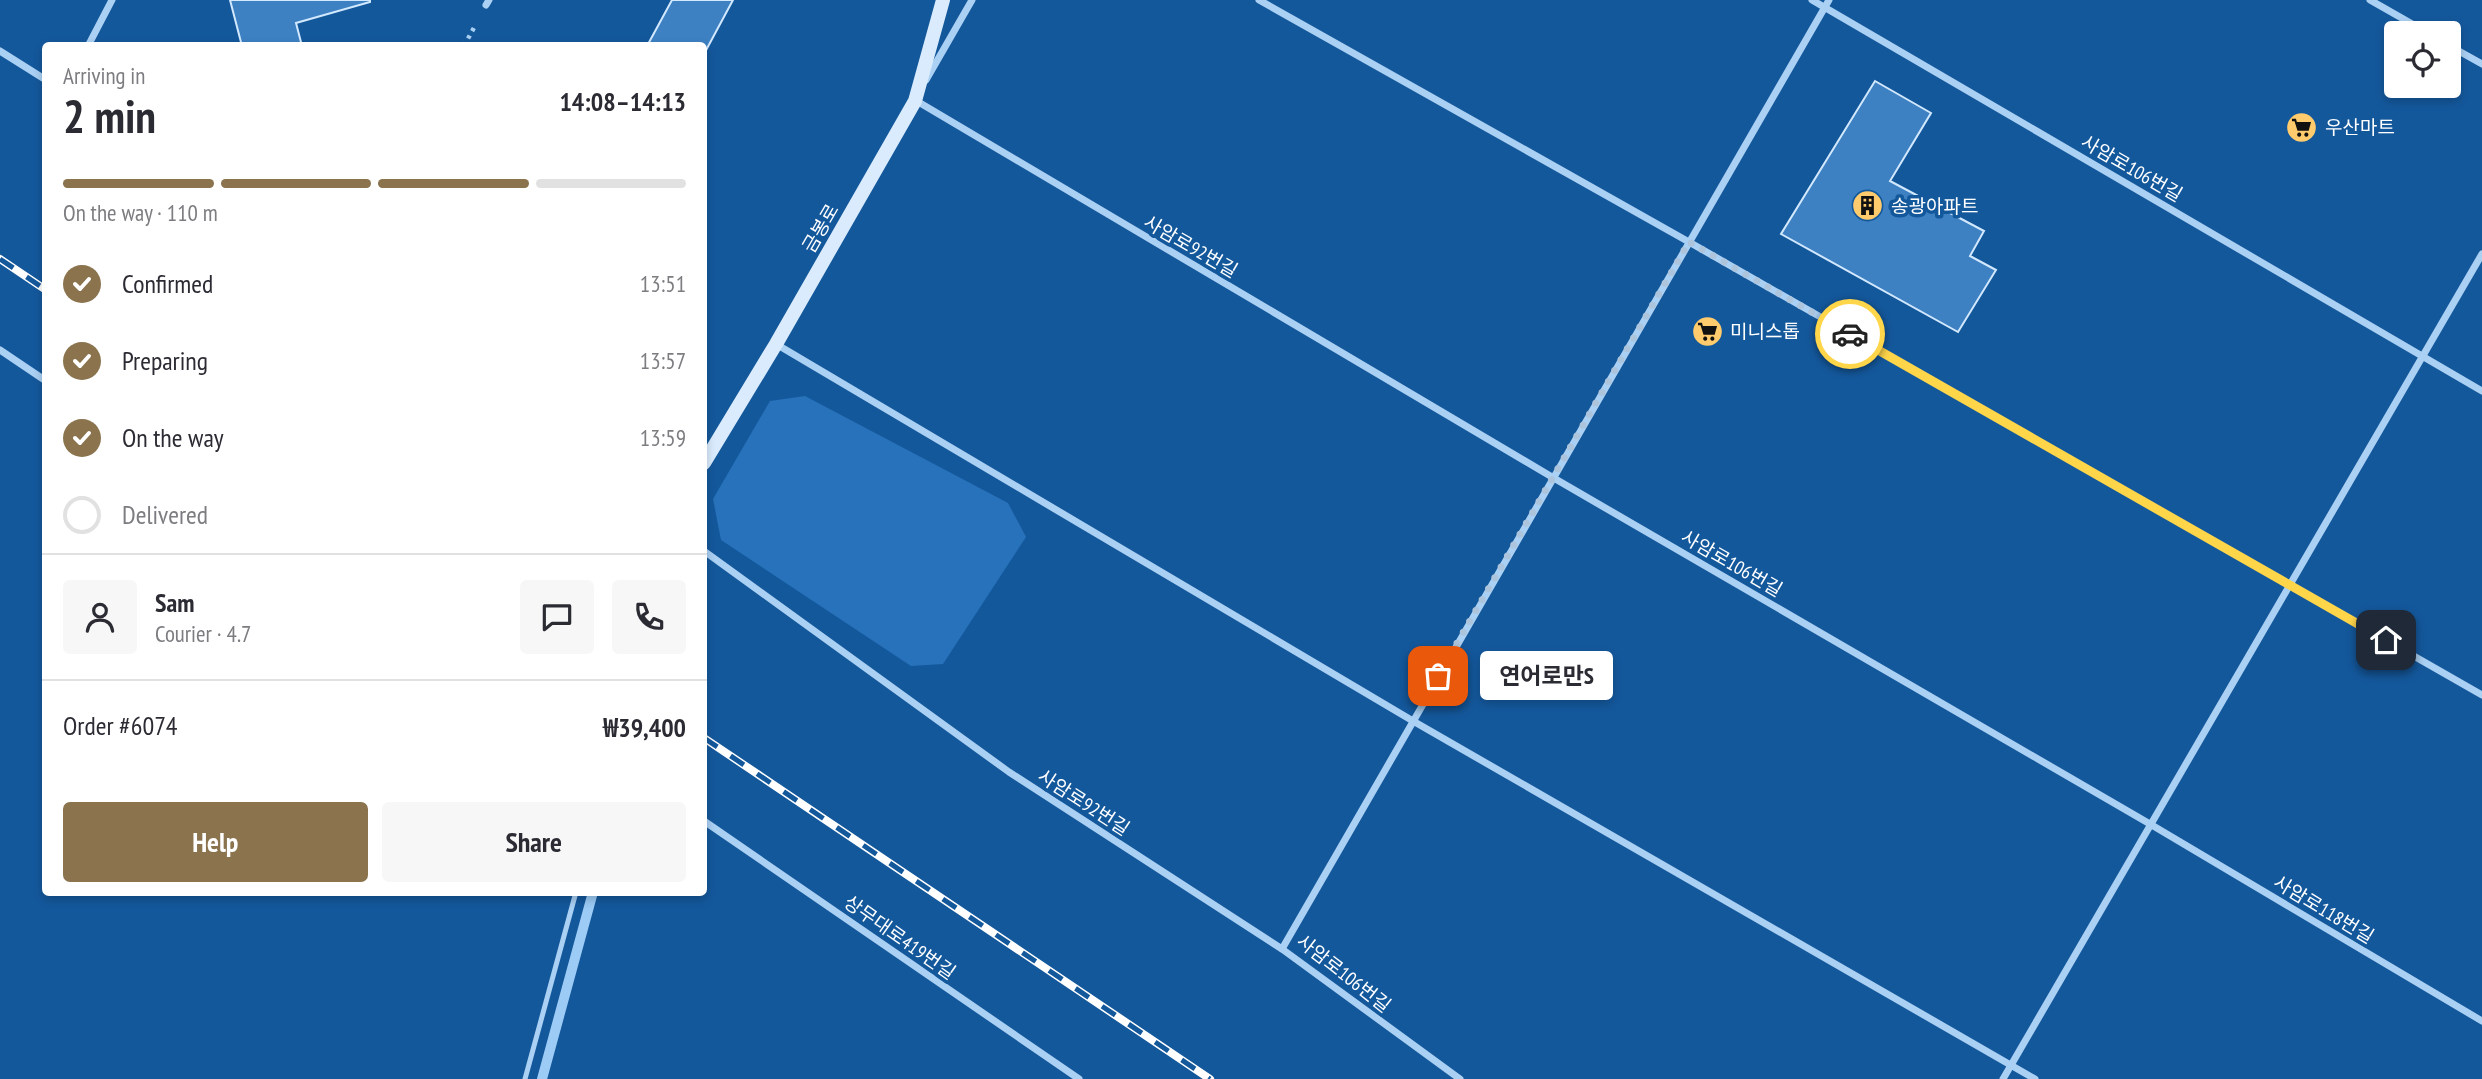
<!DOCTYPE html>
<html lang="en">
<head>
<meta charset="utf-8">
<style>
  :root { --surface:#fff; --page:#f7f7f7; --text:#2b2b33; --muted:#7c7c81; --line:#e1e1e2; --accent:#8a734d }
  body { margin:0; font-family:"PT Sans Narrow","Noto Sans KR",sans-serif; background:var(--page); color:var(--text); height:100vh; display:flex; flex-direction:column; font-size:26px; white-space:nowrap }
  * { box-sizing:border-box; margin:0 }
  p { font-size:23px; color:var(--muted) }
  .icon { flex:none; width:38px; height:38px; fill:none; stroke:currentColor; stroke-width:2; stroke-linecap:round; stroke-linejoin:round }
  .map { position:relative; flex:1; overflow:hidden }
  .details { position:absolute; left:42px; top:42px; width:665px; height:854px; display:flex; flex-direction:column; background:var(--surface); border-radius:7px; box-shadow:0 4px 10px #0003 }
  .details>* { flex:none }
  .buttons { position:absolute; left:2384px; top:21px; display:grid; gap:14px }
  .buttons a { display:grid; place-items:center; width:77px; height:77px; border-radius:7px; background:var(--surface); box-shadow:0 4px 10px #0003; font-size:35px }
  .pin { position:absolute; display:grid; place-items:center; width:60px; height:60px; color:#fff; margin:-30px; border-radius:14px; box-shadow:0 4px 10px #0006 }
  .courier { position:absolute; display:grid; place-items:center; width:70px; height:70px; margin:-35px; border:5px solid #ffd54a; border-radius:50%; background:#fff; color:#222; box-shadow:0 2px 9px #0007 }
  .bubble { position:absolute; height:49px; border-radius:7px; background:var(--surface); box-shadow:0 4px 10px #0003; font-size:23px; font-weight:700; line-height:49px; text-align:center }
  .head em { font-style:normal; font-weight:700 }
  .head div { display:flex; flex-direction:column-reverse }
  .head { display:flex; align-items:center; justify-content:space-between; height:119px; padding:0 21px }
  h1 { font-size:46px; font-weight:700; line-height:52px }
  .bar { display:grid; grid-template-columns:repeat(4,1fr); gap:10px 7px; align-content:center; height:84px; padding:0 21px }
  .bar i { height:9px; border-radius:5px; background:var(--line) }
  .bar .active { background:var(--accent) }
  .bar p { grid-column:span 4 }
  .line { display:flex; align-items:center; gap:18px; padding:0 21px; border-top:2px solid var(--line) }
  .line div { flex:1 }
  .round { display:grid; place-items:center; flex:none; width:74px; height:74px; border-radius:7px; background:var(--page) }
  ol { padding:0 21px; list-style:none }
  li { display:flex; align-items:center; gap:21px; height:77px }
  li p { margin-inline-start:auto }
  li .icon { padding:7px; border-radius:50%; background:var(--accent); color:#fff; stroke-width:4 }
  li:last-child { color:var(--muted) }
  li i { width:38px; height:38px; border:4px solid var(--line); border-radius:50% }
  .cta { display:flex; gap:14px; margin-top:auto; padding:14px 21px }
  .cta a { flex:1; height:80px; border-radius:7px; background:var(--accent); color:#fff; font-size:28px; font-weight:700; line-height:80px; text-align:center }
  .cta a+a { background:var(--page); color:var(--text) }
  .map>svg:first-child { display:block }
</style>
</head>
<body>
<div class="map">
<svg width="2482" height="1079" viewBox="0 0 2482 1079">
  <rect width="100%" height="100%" fill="#14589c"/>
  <!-- green -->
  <polygon fill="#2772ba" points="805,396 1008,503 1026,537 943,664 911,666 721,540 713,499 770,401"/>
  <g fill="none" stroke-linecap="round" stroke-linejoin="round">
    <!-- stream -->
    <polyline stroke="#9ccbf6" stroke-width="10" points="542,1079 593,892"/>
  </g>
  <!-- building -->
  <g fill="#3d81c3" stroke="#d2e8fd" stroke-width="2">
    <polygon points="230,0 370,0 370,2 296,23 302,46 242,46"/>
    <polygon points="672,0 733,0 704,54 704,46 647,46"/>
    <polygon points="1875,81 1931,113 1890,181 1984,231 1970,256 1996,270 1958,332 1781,234"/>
  </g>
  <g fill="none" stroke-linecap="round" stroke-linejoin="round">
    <!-- path -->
    <polyline stroke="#aad0f3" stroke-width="4.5" stroke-dasharray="3.5 5" stroke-linecap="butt" points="464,46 476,24"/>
    <!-- lane -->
    <polyline stroke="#aad0f3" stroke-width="5" points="525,1079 576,892"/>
    <!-- street -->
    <g stroke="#aad0f3" stroke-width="7">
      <polyline points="1259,0 1689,242 2482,695"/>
      <polyline points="1812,0 2482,391"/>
      <polyline points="2370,0 2428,33"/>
      <polyline points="486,5 489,0"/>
      <polyline points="2448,45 2482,64"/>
      <polyline points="88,46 112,0"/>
      <polyline points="0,51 46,80"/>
      <polyline points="926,80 972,0"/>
      <polyline points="915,100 1552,477 2150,824 2482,1021"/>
      <polyline points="776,344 1413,721 2035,1079"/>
      <polyline points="0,350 46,381"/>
      <polyline points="704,551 1009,772 1282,949 1460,1079"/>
      <polyline points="704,821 1079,1079"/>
      <polyline points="1282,949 1829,0"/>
      <polyline points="2003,1079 2482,254"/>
    </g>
    <!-- secondary -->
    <polyline stroke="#d9ebfd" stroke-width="14" points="704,463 776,344 915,101 943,0"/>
    <defs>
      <g id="rail">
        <polyline points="0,259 46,290"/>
        <polyline points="704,738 1210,1079"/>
      </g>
    </defs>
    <!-- rail casing -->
    <use href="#rail" stroke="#fff" stroke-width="8"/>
    <!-- rail -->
    <use href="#rail" stroke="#14589c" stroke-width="5" stroke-dasharray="16" stroke-linecap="butt"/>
  </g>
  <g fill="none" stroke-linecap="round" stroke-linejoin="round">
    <!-- done -->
    <polyline stroke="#adc5dc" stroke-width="7" stroke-dasharray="0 12.6" points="1438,676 1689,242 1850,334"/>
    <!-- route -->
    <polyline stroke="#ffd54a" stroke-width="9" points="1850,334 2386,640"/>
  </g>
  <!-- icons -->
  <defs>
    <symbol id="supermarket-disc" viewBox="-11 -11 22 22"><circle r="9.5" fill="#ffcb6c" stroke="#14589c"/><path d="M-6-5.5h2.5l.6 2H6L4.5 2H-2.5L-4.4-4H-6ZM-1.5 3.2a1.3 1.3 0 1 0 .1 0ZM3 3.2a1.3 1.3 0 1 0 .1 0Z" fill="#111"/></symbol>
    <symbol id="building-disc" viewBox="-11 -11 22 22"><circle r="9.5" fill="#ffcb6c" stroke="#14589c"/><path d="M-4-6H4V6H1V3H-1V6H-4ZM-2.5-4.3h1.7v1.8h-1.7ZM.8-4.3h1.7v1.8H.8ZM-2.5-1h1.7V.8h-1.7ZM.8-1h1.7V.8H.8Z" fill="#111"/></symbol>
  </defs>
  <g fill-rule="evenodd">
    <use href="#supermarket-disc" x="2284" y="110" width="35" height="35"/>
    <use href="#building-disc" x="1850" y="188" width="35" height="35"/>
    <use href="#supermarket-disc" x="1690" y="314" width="35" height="35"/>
  </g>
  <g text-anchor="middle" stroke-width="7" stroke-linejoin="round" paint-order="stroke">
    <!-- poi labels -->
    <g font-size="19" fill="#fff" stroke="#14589c" text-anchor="start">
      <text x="2325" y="134">우산마트</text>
      <text x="1891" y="213">송광아파트</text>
      <text x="1730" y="338">미니스톱</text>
    </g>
    <!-- street labels -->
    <g font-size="19" fill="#fff" stroke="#14589c">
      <text transform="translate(2132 168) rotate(30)" y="7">사암로106번길</text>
      <text transform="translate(820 228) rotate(-60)" y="7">금봉로</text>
      <text transform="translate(1191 246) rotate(30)" y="7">사암로92번길</text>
      <text transform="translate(1732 563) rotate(30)" y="7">사암로106번길</text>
      <text transform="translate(1084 802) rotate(33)" y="7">사암로92번길</text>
      <text transform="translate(2324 909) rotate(31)" y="7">사암로118번길</text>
      <text transform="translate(900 937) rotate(35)" y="7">상무대로419번길</text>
      <text transform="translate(1344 973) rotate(38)" y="7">사암로106번길</text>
    </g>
  </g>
</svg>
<div class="buttons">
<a><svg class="icon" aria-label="locate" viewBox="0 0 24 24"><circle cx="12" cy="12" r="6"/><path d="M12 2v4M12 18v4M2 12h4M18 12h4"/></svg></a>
</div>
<div class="pin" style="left:1438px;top:676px;background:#ea580c"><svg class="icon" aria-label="bag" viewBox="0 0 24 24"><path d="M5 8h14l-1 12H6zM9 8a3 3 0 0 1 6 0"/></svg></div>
<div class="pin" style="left:2386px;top:640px;background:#1f2937"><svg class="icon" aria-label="home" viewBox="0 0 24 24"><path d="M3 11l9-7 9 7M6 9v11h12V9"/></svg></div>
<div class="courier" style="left:1850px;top:334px"><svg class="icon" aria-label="car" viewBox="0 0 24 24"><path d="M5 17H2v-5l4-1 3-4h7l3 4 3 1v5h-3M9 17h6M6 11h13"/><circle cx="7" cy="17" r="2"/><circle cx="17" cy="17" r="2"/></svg></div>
<div class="bubble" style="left:1480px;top:651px;width:133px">연어로만S</div>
<section class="details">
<div class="head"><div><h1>2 min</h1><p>Arriving in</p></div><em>14:08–14:13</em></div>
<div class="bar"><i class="active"></i><i class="active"></i><i class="active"></i><i></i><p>On the way · 110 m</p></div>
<ol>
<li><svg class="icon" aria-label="check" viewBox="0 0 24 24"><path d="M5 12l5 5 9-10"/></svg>Confirmed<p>13:51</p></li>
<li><svg class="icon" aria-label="check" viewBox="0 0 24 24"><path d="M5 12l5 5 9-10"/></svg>Preparing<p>13:57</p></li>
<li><svg class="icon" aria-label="check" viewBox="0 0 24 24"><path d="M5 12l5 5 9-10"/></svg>On the way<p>13:59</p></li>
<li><i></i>Delivered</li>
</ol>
<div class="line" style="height:126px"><a class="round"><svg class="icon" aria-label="person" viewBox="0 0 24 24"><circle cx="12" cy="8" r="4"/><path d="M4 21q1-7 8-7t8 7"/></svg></a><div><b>Sam</b><p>Courier · 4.7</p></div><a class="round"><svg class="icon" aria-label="chat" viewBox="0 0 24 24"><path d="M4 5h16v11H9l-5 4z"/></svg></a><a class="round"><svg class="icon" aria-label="phone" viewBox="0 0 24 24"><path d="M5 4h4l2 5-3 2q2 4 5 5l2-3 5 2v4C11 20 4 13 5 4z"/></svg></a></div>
<div class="line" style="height:91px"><div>Order #6074</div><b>₩39,400</b></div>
<div class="cta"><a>Help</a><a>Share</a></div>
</section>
</div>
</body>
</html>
